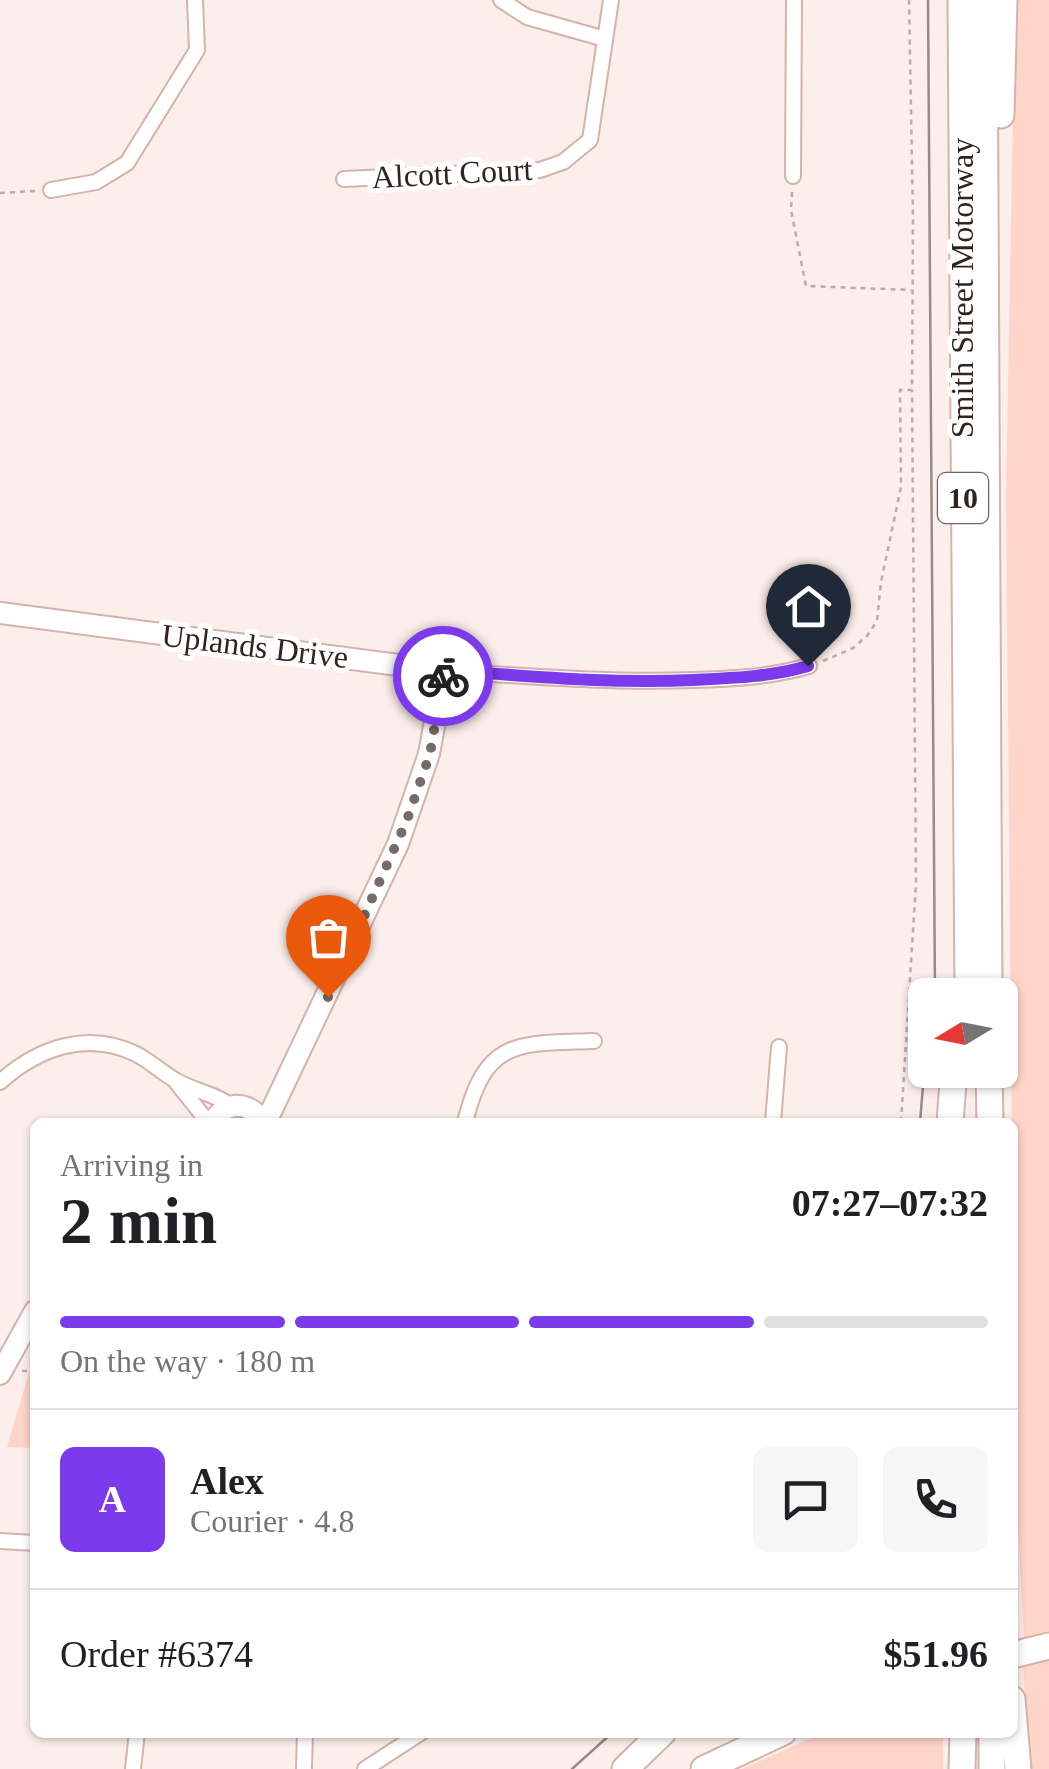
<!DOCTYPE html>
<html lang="en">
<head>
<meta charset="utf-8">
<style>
  :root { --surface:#fff; --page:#f6f6f6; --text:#202124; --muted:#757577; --line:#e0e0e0; --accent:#7c3aed }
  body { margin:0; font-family:Georgia,serif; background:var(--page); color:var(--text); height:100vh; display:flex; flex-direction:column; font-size:38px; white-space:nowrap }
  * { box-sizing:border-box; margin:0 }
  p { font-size:32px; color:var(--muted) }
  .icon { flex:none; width:55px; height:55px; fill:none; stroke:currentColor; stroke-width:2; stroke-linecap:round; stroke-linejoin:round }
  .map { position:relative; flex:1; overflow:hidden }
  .details { position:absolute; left:30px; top:1118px; width:988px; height:620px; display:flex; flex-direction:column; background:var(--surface); border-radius:15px; box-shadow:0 2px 8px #0004 }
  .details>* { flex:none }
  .needle { width:65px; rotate:260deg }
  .controls { position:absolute; left:908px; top:978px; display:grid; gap:20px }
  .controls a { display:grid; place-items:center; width:110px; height:110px; border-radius:15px; background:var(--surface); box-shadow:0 2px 8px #0004; font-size:50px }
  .pin { position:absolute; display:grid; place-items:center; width:85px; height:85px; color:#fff; margin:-102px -42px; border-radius:50% 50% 50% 0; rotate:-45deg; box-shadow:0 0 10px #0007 }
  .pin .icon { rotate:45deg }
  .courier { position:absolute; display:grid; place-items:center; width:100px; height:100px; margin:-50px; border:8px solid #7c3aed; border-radius:50%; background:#fff; color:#222; box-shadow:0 2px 12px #0007 }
  .head em { font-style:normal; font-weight:600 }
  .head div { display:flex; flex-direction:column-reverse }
  .head { display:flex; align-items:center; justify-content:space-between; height:170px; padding:0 30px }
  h1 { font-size:65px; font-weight:600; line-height:75px }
  .bar { display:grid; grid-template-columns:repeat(4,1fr); gap:15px 10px; align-content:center; height:120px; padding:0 30px }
  .bar i { height:12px; border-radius:8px; background:var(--line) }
  .bar .active { background:var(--accent) }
  .bar p { grid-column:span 4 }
  .line { display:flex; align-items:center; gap:25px; padding:0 30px; border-top:2px solid var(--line) }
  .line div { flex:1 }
  .round { display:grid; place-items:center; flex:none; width:105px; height:105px; border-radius:15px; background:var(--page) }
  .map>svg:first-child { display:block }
</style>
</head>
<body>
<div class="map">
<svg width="1049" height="1769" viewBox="0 0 1049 1769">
  <rect width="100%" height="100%" fill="#fceeeb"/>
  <!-- green -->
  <g fill="#ffd5ca">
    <polygon points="1015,0 1049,0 1049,1631 1024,1638 1015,1476 1006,495"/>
    <polygon points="34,1355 35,1448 7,1447"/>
    <polygon points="1049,1660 1049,1769 1030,1769 1023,1665"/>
    <polygon points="823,1733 943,1733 943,1769 742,1769"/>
  </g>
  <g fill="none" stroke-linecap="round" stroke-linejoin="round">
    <defs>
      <g id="street">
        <polyline points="501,0 527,17 605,39"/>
        <polyline points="793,176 794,0"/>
        <polyline points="344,179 540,170 563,162 590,140 611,0"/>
        <polyline points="51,190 96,182 127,163 197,50 195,0"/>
        <path d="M444,671C528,676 609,683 693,680C733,679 770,677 809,666"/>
        <path d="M0,1082C38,1048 87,1030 136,1054C150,1061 161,1072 175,1080C192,1091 215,1093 231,1106"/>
        <polyline points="176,1082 208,1122"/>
        <path d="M465,1122C486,1038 517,1044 594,1041"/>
        <polyline points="773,1122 779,1047"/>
        <polyline points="0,1541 35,1543"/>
        <polyline points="133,1769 137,1732"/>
        <polyline points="304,1769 305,1732"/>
        <polyline points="365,1769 422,1732"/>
      </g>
      <g id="secondary">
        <polyline points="0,613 444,671 429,754 398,844 266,1122"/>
        <path d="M213,1122C226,1100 250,1101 263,1122"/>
        <polyline points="0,1374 35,1311"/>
      </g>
      <g id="highway">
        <polyline points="961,0 968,995"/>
        <polyline points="984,0 989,995"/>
        <polyline points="1001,115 1004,0"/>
        <polyline points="989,1070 990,1122"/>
        <polyline points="950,1122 954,1070"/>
        <polyline points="1012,1655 1049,1646"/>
        <polyline points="1012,1699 1018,1769"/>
        <polyline points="992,1732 992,1769"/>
        <polyline points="625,1769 663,1732"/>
        <polyline points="704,1769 783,1732"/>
        <polyline points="962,1769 963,1732"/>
      </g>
    </defs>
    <!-- street casing -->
    <use href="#street" stroke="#d3b3ab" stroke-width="18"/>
    <!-- secondary casing -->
    <use href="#secondary" stroke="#d3b3ab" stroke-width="24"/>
    <!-- highway casing -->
    <use href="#highway" stroke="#d3b3ab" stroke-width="29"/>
    <!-- path -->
    <g stroke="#b9aca9" stroke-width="2.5" stroke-dasharray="5 5" stroke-linecap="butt">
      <polyline points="792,192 791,210 806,286 911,290"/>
      <polyline points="0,193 35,191"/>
      <polyline points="823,661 853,648 867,636 877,621 881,582 901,487 900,390 912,390 913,218 909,0"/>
      <polyline points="901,1122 916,883 912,390"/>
      <polyline points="22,1371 35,1371"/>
    </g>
    <!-- street -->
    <use href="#street" stroke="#fff" stroke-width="14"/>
    <!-- secondary -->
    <use href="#secondary" stroke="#fff" stroke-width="20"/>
    <!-- highway -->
    <use href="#highway" stroke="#fff" stroke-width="25"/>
    <!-- tram -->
    <g stroke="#978a87" stroke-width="2.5">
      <polyline points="928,0 935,995"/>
      <polyline points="920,1122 925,1062"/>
      <polyline points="572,1769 613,1732"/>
    </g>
  </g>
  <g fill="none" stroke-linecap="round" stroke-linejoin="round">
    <!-- done -->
    <polyline stroke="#776b68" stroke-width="10" stroke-dasharray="0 18" points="328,997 407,820 430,754 443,676"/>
    <!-- route -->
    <path stroke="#7c3aed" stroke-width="12" d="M443,676L444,670C528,676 609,684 693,680C733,678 770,677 808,666"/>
  </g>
  <g text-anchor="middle" stroke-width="10" stroke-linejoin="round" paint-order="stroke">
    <!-- shield labels -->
    <rect fill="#fff" stroke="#6e6664" stroke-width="2.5" x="938" y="473" width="50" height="50" rx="8"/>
    <g font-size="30" font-weight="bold" fill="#302421">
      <text x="963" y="508">10</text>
    </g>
    <!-- street labels -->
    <g font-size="32" fill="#302421" stroke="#fff">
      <text transform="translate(452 173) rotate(-3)" y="11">Alcott Court</text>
      <text transform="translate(962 288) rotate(-90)" y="11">Smith Street Motorway</text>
      <text transform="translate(255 646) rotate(7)" y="11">Uplands Drive</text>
    </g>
  </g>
</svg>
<div class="controls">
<a><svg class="needle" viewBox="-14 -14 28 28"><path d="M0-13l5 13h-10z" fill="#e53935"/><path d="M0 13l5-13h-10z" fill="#757577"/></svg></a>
</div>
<div class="pin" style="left:328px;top:997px;background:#ea580c"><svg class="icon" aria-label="bag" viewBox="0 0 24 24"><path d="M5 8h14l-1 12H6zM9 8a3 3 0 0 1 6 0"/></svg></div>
<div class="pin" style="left:808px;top:666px;background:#1f2937"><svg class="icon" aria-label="home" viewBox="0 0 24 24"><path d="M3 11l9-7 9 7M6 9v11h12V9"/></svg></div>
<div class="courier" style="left:443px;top:676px"><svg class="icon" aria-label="bike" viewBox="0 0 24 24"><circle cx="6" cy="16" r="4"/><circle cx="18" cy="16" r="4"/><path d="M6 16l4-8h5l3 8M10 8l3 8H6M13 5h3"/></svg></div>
<section class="details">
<div class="head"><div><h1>2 min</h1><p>Arriving in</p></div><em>07:27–07:32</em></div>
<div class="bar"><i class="active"></i><i class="active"></i><i class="active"></i><i></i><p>On the way · 180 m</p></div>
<div class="line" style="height:180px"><b class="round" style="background:var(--accent);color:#fff">A</b><div><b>Alex</b><p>Courier · 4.8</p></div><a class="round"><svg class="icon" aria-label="chat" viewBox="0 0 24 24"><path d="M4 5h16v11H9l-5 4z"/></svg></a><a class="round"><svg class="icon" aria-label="phone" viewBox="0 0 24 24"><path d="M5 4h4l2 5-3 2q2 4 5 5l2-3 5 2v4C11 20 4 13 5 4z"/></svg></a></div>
<div class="line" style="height:130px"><div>Order #6374</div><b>$51.96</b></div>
</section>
</div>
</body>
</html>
